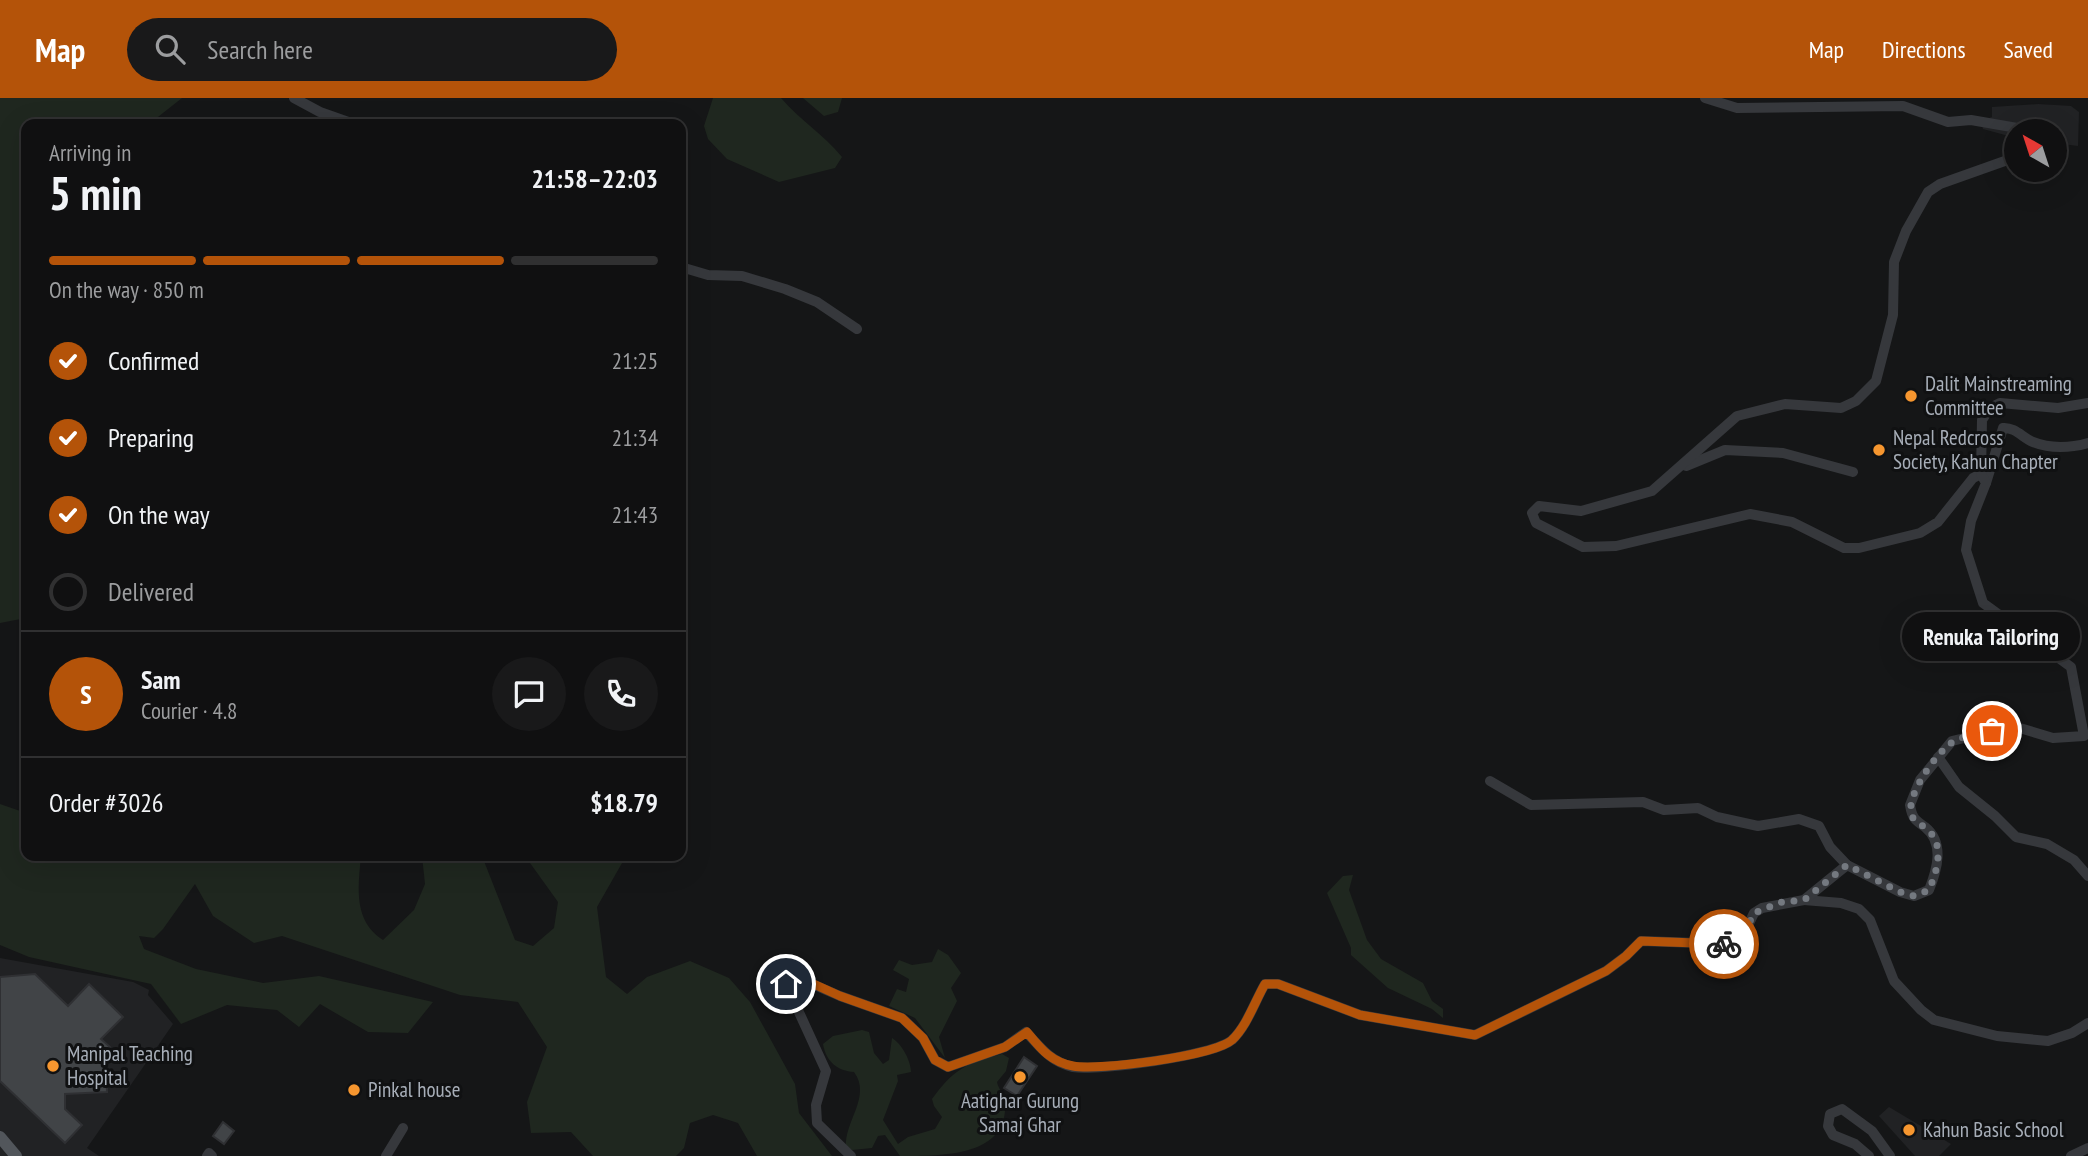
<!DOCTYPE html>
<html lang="en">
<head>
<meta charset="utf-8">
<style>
  :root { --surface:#101011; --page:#19191a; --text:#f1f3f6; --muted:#9c9d9f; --line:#303031; --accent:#b45309 }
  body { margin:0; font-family:"PT Sans Narrow",sans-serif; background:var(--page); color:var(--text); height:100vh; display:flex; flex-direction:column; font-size:26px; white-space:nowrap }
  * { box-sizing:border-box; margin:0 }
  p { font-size:23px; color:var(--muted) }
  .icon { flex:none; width:38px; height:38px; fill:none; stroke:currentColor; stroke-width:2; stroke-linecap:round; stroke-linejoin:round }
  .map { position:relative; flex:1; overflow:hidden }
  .sheet { position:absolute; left:21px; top:21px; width:665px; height:742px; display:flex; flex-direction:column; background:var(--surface); border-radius:14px; box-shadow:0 7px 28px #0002,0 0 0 2px var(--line) }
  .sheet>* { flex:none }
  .needle { width:46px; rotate:321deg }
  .controls { position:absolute; left:2004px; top:21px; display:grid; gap:14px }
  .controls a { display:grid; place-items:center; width:63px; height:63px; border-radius:50%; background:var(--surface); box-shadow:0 7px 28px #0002,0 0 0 2px var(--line); font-size:35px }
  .pin { position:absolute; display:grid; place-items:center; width:60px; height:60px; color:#fff; margin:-30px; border:4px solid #fff; border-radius:50%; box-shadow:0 2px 7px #0007 }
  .courier { position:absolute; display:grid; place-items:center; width:70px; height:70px; margin:-35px; border:5px solid #b45309; border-radius:50%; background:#fff; color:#222; box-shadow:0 2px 9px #0007 }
  .bubble { position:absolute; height:49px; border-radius:24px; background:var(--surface); box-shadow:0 7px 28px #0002,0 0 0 2px var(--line); font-size:23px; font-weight:800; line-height:49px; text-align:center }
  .summary em { font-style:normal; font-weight:800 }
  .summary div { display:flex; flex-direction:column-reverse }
  .summary { display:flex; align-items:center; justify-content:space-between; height:119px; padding:0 28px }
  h1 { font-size:46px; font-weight:800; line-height:52px }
  .bar { display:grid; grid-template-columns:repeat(4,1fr); gap:10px 7px; align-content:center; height:84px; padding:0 28px }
  .bar i { height:9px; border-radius:5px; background:var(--line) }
  .bar .on { background:var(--accent) }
  .bar p { grid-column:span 4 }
  .line { display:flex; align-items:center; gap:18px; padding:0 28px; border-top:2px solid var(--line) }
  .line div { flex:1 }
  .round { display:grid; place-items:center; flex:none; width:74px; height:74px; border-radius:37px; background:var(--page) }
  ol { padding:0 28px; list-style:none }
  li { display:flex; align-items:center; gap:21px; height:77px }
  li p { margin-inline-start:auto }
  li .icon { padding:7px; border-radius:50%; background:var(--accent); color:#fff; stroke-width:4 }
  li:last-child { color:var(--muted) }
  li i { width:38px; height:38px; border:4px solid var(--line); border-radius:50% }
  header { display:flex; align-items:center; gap:42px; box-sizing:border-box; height:98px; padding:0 35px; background:var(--accent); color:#fff }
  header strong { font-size:33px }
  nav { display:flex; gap:38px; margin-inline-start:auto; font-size:24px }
  .search { width:490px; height:63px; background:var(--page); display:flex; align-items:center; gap:18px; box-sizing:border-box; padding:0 24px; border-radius:38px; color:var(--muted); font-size:26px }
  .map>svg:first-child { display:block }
</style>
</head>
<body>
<header>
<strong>Map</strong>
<div class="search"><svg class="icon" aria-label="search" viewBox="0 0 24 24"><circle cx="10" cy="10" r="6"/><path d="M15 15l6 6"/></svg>Search here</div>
<nav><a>Map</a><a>Directions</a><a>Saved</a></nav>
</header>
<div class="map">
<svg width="2088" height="1058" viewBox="0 0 2088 1058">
  <rect width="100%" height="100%" fill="#151617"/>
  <!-- built -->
  <g fill="#212224">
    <polygon points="2038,6 2071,8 2079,14 2078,48 2055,45 2054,33 2016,33 2016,40 1983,31 1981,23 1992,19 1992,9"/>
    <polygon points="0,860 133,884 149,892 148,897 173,926 87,1050 99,1058 0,1058"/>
    <polygon points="1889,1009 1951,1046 1939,1058 1915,1058 1879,1018"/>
  </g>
  <!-- green -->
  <g fill="#1f271f">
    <polygon points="0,0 182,0 149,26 26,26 26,520 0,525"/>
    <path d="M713,0H781C801,23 823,36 842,59L835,70L779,84L727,61L708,41L704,28Z"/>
    <polygon points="803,0 842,0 838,14 824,18"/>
    <path d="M0,706L26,715V758H361C358,789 353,823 383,842L414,812L425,786L422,758H482L515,842L533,848L554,830L558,804L525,758H626L597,809L606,879L627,896L647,879L690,863L729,880L750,904L795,986L799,1015L832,1058H757L738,1025L713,1017L690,1025L684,1050L676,1058H593L571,1034L531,1035L527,1004L547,949L518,904L460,897L282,838L254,845L213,818L195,786L163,831L154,840L139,838L144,851L196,871L263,885L319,878L433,904L408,935L368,934L320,906L299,929L277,912L227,907L181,926L151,886L29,859L0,847Z"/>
    <polygon points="1353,777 1349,792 1367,842 1381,861 1423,885 1432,903 1443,911 1443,920 1432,911 1388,890 1351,857 1351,850 1327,795 1343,778"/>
    <polygon points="938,851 948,857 961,875 951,890 957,903 939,939 945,960 915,920 889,908 897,891 906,894 909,881 893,872 899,862 912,867 932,864"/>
    <path d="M862,932L869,934L874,955L883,966L889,962L892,940C902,946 911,963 911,974L897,977L898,983L883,1022L898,1046L908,1039L935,1031L942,1019L934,1008L932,1001C954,971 966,965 1002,956L1009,960L1006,973L997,984C998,991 1005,997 1005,1004C1009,1058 945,1058 900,1058L885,1037L878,1038L872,1050L852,1052L846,1049C844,1024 872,998 854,974C838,973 826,964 823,946L833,938Z"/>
  </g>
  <!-- building -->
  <g fill="#414447" stroke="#2f3033" stroke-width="2">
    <polygon points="35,876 68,908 89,886 123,919 101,941 110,949 106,954 107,994 65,996 65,1011 82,1027 65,1045 0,983 0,879"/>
    <polygon points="1024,959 1037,968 1017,998 1004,990"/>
    <polygon points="223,1024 234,1033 224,1046 213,1038"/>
  </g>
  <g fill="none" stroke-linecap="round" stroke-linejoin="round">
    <!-- minor -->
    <g stroke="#36383c" stroke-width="10">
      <polyline points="294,0 320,14 354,26"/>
      <polyline points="1705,0 1737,10 1903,8 1948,24 1971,22 2023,31 2034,29 2054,33"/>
      <polyline points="2054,34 2060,39 2054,46"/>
      <polyline points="681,169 708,177 742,178 785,191 817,204 857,231"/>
      <polyline points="1686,368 1725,352 1783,355 1853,374"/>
      <polyline points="1981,376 1973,380 1938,424 1920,435 1859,450 1844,450 1792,424 1750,416 1616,448 1583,449 1536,425 1532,415 1539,408 1581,413 1652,393 1737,318 1785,306 1841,310 1856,303 1876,283 1893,217 1894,164 1906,133 1928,94 1940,86 2016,59"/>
      <path d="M1986,385L2003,330C2015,329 2023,340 2033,344C2050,351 2071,350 2088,345"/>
      <polyline points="1938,659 1959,689 1995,718 2016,739 2047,746 2074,762 2088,778"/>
      <polyline points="1490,683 1531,707 1643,704 1664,712 1698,710 1717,719 1758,728 1799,721 1819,728 1830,749 1847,767"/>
      <polyline points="1804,802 1841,805 1859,811 1870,822 1894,883 1921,912 1934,922 1997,938 2048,943 2072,935 2088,925"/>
      <polyline points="207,1058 209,1055 212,1058"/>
      <polyline points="386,1058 403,1030"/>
      <path d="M851,1058L817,1025L816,1007L826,973L786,886L796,879L840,898L902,920L923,940L935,962L948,969L1005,949L1026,934C1041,950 1051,964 1073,969C1098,973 1213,958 1232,942C1247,928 1255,903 1265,886H1278L1360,917L1475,937L1606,873L1626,858L1641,843L1726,846L1743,838L1754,815L1762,810L1804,802L1847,767L1900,794L1914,798L1929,792C1937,772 1945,745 1925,729C1915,722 1912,720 1910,707L1920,682L1952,643L2013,628L2053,640L2084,638L2071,569L1983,505L1966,452L1971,423L1986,385L1981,376L1982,322L1990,310L2000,305L2058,310L2088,305"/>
      <polyline points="1869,1058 1855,1046 1833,1037 1828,1028 1830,1016 1842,1011 1872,1033 1890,1058"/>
      <polyline points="2071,1058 2088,1050"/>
    </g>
    <!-- major -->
    <polyline stroke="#52565b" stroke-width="12" points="0,1039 16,1058"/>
  </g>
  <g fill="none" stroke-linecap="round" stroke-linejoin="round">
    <!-- done -->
    <path stroke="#747980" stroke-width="7" stroke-dasharray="0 12.6" d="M1724,846L1743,838L1754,815L1782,804L1804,802L1847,767L1900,794L1914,798L1929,792C1937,773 1945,748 1928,732C1923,727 1915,725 1912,718C1904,699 1936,656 1951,645C1961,638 1981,636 1992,633"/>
    <!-- route -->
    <path stroke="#b45309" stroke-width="9" d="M786,886L796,878L840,898L902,920L923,940L935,962L948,969L1005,949L1027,934C1041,951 1051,964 1073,968C1098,973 1214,958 1232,942C1247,928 1255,903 1265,886H1278L1360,917L1475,937L1606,873L1626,858L1641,843L1724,846"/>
  </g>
  <!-- markers -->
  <g fill="#f6962f" stroke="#101112" stroke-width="2.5">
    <circle cx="1911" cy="298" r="7"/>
    <circle cx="1879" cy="352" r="7"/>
    <circle cx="53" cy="968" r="7"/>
    <circle cx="1020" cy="979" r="7"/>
    <circle cx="354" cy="992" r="7"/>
    <circle cx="1909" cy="1032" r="7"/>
  </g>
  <g text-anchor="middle" stroke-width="6" stroke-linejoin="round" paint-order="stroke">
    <!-- poi labels -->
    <g font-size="21" fill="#a7aeb8" stroke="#101112" text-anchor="start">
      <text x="1925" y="293">Dalit Mainstreaming<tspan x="1925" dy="24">Committee</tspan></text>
      <text x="1893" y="347">Nepal Redcross<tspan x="1893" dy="24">Society, Kahun Chapter</tspan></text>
      <text x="67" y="963">Manipal Teaching<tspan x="67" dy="24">Hospital</tspan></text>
      <text x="368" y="999">Pinkal house</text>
      <text x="1020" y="1010" text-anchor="middle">Aatighar Gurung<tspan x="1020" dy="24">Samaj Ghar</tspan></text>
      <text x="1923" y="1039">Kahun Basic School</text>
    </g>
  </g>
</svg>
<div class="controls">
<a><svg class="needle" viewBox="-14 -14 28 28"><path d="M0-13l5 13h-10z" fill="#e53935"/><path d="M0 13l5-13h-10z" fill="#9c9d9f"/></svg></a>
</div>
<div class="pin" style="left:1992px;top:633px;background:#ea580c"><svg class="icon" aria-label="bag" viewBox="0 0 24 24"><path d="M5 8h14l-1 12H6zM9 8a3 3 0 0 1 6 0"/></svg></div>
<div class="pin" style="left:786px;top:886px;background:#1f2937"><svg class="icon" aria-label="home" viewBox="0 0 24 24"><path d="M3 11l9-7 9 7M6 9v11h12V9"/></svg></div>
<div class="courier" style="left:1724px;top:846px"><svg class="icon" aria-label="bike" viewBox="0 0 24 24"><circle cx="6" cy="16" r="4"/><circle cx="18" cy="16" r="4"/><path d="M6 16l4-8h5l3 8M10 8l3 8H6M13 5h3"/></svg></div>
<div class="bubble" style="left:1902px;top:514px;width:178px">Renuka Tailoring</div>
<section class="sheet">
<div class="summary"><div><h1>5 min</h1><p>Arriving in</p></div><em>21:58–22:03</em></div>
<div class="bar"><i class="on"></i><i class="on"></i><i class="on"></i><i></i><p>On the way · 850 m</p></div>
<ol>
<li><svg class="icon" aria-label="check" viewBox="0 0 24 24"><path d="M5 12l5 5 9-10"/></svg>Confirmed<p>21:25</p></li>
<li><svg class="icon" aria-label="check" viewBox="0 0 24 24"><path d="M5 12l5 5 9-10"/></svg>Preparing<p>21:34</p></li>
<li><svg class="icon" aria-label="check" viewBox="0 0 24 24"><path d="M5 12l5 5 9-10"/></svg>On the way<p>21:43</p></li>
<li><i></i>Delivered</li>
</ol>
<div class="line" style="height:126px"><b class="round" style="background:var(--accent);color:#fff">S</b><div><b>Sam</b><p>Courier · 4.8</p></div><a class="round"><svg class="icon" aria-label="chat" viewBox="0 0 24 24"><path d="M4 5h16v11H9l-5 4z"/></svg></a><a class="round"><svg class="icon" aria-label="phone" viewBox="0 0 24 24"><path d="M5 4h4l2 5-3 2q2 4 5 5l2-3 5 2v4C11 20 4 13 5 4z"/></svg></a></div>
<div class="line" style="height:91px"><div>Order #3026</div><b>$18.79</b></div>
</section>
</div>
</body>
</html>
